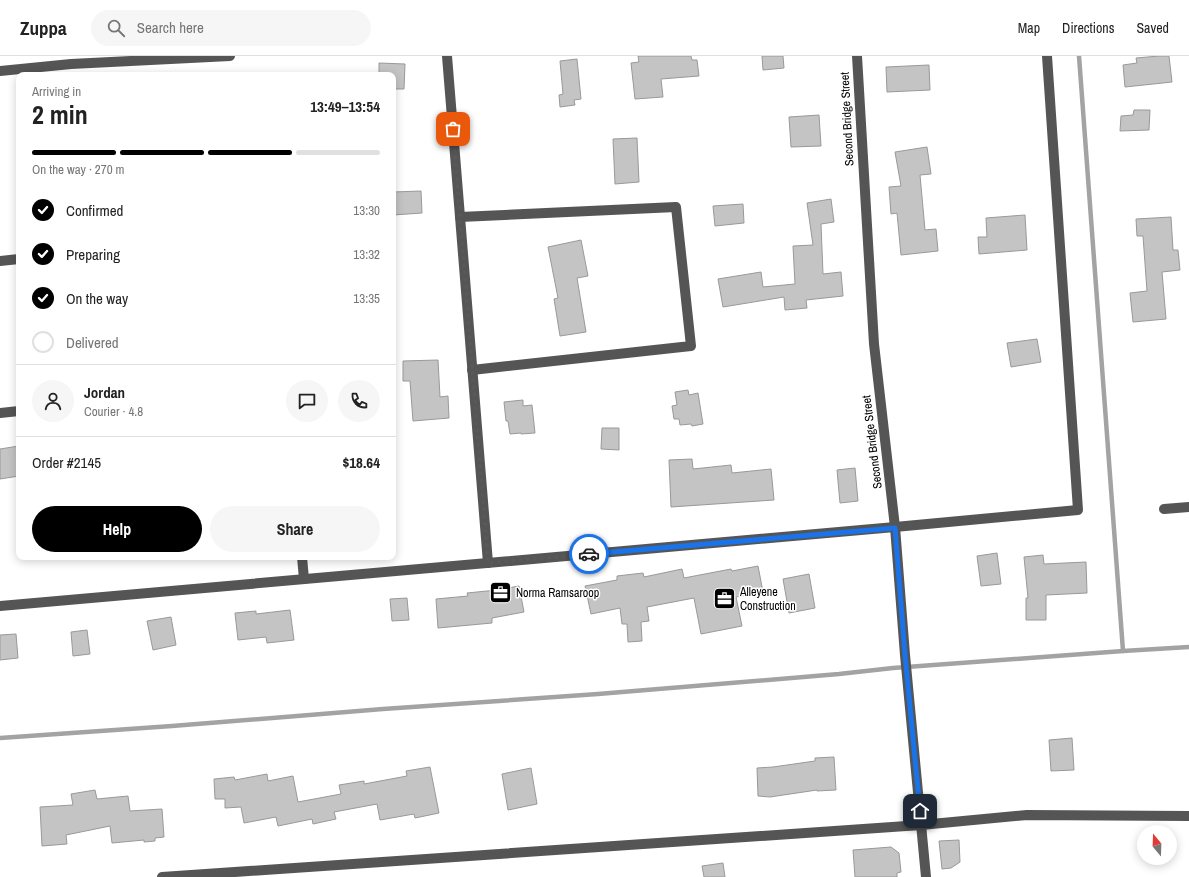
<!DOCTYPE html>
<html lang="en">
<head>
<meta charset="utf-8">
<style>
  :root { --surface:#fff; --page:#f6f6f6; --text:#222; --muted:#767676; --line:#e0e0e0; --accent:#000 }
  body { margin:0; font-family:"Archivo Narrow",sans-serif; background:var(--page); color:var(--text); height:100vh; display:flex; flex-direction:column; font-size:15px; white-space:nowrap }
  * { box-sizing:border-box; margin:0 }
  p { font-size:13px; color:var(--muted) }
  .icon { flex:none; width:22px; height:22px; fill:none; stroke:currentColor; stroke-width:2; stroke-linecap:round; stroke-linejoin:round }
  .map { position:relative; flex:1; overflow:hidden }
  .details { position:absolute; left:16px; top:16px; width:380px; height:488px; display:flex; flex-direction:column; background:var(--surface); border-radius:8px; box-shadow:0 2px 10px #0003 }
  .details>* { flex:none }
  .needle { width:26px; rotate:341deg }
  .tools { position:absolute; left:1137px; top:769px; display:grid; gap:8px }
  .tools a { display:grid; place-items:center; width:40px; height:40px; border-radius:50%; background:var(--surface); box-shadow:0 2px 10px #0003; font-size:20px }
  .pin { position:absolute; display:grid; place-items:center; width:34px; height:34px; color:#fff; margin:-17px; border-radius:8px; box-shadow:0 2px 6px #0006 }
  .courier { position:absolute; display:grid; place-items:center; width:40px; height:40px; margin:-20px; border:3px solid #1a73e8; border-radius:50%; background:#fff; color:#222; box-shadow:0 1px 5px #0007 }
  .headline em { font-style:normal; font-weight:700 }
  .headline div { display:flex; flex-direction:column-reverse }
  .headline { display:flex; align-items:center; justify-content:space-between; height:68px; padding:0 16px }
  h1 { font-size:26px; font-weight:700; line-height:30px }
  .bar { display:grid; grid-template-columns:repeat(4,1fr); gap:6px 4px; align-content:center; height:48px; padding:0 16px }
  .bar i { height:5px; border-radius:3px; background:var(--line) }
  .bar .selected { background:var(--accent) }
  .bar p { grid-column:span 4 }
  .line { display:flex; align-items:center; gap:10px; padding:0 16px; border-top:1px solid var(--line) }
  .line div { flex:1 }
  .round { display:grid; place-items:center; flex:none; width:42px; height:42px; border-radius:21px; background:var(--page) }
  ol { padding:0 16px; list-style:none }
  li { display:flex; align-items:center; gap:12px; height:44px }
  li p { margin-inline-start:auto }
  li .icon { padding:4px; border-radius:50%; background:var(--accent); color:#fff; stroke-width:4 }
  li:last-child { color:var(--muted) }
  li i { width:22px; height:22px; border:2px solid var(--line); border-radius:50% }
  .primary-button { display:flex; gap:8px; margin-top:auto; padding:8px 16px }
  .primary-button a { flex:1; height:46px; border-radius:24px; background:var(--accent); color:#fff; font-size:16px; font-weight:700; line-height:46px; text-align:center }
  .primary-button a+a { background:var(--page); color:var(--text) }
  header { display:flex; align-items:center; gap:24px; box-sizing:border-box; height:56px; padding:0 20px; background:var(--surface); border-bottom:1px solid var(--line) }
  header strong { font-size:19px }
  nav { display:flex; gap:22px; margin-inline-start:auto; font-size:14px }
  .search { width:280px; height:36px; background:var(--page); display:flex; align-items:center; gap:10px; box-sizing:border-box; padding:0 14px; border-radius:22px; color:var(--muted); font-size:15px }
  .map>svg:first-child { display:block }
</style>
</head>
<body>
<header>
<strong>Zuppa</strong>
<div class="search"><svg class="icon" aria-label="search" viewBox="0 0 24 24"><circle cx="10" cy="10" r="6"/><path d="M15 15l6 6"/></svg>Search here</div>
<nav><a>Map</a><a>Directions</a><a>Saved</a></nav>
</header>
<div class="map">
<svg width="1189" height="821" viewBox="0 0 1189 821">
  <rect width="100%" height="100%" fill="#fff"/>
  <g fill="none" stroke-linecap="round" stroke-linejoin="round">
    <!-- stream -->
    <g stroke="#a3a3a3" stroke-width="4.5">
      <polyline points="1079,0 1123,595"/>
      <polyline points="0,682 172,670 383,653 598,638 839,618 893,612 1123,595 1189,591"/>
    </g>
  </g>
  <!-- building -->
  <g fill="#c4c4c4" stroke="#999">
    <polygon points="638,0 691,0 692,4 697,4 699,20 661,23 663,41 635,43 631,7 639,6"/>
    <polygon points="762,0 783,0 784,12 763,14"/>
    <polygon points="1159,0 1169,0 1172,26 1125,31 1123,9 1137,7 1136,2"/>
    <polygon points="577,3 581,43 574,44 575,49 560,51 559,39 563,38 560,5"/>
    <polygon points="379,7 405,8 404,33 393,33 393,19 379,19"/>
    <polygon points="929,9 930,34 887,36 886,11"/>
    <polygon points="1134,54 1150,54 1149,74 1120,75 1121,60 1133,59"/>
    <polygon points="819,59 821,90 791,91 789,61"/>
    <polygon points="637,82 639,126 615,128 613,83"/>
    <polygon points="927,91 931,118 920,119 925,174 936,173 938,195 901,199 897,157 891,158 889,131 901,130 895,96"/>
    <polygon points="421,135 422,157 393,159 393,136"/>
    <polygon points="831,143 834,166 821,168 823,218 841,216 843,240 806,244 807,252 785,254 784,241 723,251 718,223 761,216 763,231 795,228 793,190 813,189 807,147"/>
    <polygon points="743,148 744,167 715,170 713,150"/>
    <polygon points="1025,159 1027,194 979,198 978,181 987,181 986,162"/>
    <polygon points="1171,161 1173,194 1178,194 1180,214 1162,216 1166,263 1133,266 1130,237 1147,235 1143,180 1137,180 1136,163"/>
    <polygon points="581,184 588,220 577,222 586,276 560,280 554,243 558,242 548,191"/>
    <polygon points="1037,283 1041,306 1011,311 1007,287"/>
    <polygon points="438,304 440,341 448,340 449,362 413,365 410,325 403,325 403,305"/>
    <polygon points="688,334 689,339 698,337 703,368 692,370 691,368 680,369 679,363 674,363 672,350 677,349 675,336"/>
    <polygon points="523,344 523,350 532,349 535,377 521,378 521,377 510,378 508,365 506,365 504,346"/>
    <polygon points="602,372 619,372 619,394 601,393"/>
    <polygon points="19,390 19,420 0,423 0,393"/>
    <polygon points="692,403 693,413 731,409 732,417 771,413 774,444 671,451 669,404"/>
    <polygon points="855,412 858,445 840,447 837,414"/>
    <polygon points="997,497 1001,528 981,530 977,500"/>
    <polygon points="1043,499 1044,508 1086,506 1087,537 1046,539 1046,564 1026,564 1026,542 1028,542 1024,501"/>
    <polygon points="758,510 763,536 736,541 742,570 701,578 694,542 647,551 649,565 641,566 642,585 628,586 627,568 622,568 620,552 591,558 585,530 617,524 617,520 643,517 644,521 682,513 684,522 731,513 732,515"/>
    <polygon points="809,518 815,552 789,557 783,523"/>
    <polygon points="519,530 524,556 492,562 492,567 438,572 436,543 468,540 467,537 497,534"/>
    <polygon points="407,542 409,564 392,565 390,543"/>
    <polygon points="290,554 294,584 267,587 266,581 238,584 235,557 256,555 256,558"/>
    <polygon points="171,561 176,589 153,594 147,565"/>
    <polygon points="87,574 90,598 73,600 71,576"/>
    <polygon points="16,578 18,602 0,604 0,579"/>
    <polygon points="1072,682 1074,714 1051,715 1049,684"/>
    <polygon points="834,701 836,734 817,735 817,734 770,741 758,740 757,712 773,711 815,705 815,702"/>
    <polygon points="430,711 439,757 415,762 414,758 380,764 377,748 334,756 336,763 313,768 312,763 278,770 276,761 244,767 241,751 225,752 225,743 215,743 214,723 234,721 235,724 267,718 268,725 293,720 298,746 341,738 339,729 364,725 364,728 407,720 406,715"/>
    <polygon points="531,712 537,748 508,754 502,718"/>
    <polygon points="95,734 97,743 128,740 130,755 162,753 164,781 155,782 155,785 144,786 144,784 112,787 110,770 66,779 67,788 42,790 40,751 73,749 71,738"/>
    <polygon points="959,784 960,806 951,812 942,813 939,785"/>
    <polygon points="891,791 899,797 901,816 897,817 897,821 855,821 853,794"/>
    <polygon points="723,807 725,821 704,821 702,810"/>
  </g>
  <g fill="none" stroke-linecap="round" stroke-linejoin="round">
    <!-- minor -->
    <g stroke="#555" stroke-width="10">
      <polyline points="447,0 488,507"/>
      <polyline points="857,0 874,288 895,471 905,599 926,821"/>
      <polyline points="0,15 71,8 230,0"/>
      <polyline points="460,161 676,151 691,290 472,314"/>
      <polyline points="0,205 19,203"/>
      <polyline points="0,357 19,355"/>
      <polyline points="1164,453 1189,451"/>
      <polyline points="302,501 304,523"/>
      <polyline points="0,550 895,471 1078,454 1047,0"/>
      <polyline points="162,821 921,769 1027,759 1189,760"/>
    </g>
  </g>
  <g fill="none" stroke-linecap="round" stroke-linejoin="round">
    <!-- done -->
    <polyline stroke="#595959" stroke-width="4" stroke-dasharray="0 7.2" points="453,73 488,507 589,498"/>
    <!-- route -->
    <polyline stroke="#1a73e8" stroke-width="5" points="589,498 895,472 905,599 920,755"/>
  </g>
  <!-- icons -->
  <defs>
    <symbol id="office-square" viewBox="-11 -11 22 22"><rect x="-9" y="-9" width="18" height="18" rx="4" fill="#000" stroke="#fff"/><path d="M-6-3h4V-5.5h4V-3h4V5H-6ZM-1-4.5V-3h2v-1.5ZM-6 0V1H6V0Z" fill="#fff"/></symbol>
  </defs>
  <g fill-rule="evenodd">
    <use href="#office-square" x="488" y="524" width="25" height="25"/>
    <use href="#office-square" x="712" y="530" width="25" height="25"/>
  </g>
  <g text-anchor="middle" stroke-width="3" stroke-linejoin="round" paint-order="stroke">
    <!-- street labels -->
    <g font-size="12" fill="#000" stroke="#fff">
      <text transform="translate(847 63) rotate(-93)" y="4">Second Bridge Street</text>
      <text transform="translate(872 386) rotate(-97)" y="4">Second Bridge Street</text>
    </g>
    <!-- poi labels -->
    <g font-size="12" fill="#000" stroke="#fff" text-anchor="start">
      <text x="740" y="540">Alleyene<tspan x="740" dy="14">Construction</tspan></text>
      <text x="516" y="541">Norma Ramsaroop</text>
    </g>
  </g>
</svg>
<div class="tools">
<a><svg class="needle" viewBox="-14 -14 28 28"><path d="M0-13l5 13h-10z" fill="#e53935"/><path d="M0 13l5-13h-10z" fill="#767676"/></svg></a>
</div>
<div class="pin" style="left:453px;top:73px;background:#ea580c"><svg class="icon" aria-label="bag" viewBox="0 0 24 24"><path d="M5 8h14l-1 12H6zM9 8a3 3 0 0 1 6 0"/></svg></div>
<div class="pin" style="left:920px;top:755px;background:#1f2937"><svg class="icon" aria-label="home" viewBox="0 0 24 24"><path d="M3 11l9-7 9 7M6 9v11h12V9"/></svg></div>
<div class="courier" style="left:589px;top:498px"><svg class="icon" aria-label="car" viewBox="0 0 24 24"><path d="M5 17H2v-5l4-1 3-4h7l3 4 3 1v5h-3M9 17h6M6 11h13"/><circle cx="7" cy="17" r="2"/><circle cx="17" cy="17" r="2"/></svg></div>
<section class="details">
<div class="headline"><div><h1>2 min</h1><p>Arriving in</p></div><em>13:49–13:54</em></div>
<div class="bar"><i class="selected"></i><i class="selected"></i><i class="selected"></i><i></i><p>On the way · 270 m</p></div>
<ol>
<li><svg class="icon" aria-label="check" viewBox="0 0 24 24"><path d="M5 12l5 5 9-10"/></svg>Confirmed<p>13:30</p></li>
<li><svg class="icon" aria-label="check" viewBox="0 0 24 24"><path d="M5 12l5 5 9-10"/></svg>Preparing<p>13:32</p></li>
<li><svg class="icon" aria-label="check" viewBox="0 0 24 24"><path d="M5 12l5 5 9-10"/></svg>On the way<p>13:35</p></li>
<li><i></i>Delivered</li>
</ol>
<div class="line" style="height:72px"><a class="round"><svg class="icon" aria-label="person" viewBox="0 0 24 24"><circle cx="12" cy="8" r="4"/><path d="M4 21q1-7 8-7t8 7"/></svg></a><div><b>Jordan</b><p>Courier · 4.8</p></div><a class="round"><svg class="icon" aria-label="chat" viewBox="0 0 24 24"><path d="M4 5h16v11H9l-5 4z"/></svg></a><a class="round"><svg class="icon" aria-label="phone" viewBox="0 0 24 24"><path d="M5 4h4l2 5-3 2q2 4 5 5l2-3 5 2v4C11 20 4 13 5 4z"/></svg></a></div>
<div class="line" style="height:52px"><div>Order #2145</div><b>$18.64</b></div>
<div class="primary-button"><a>Help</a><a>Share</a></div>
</section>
</div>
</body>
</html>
